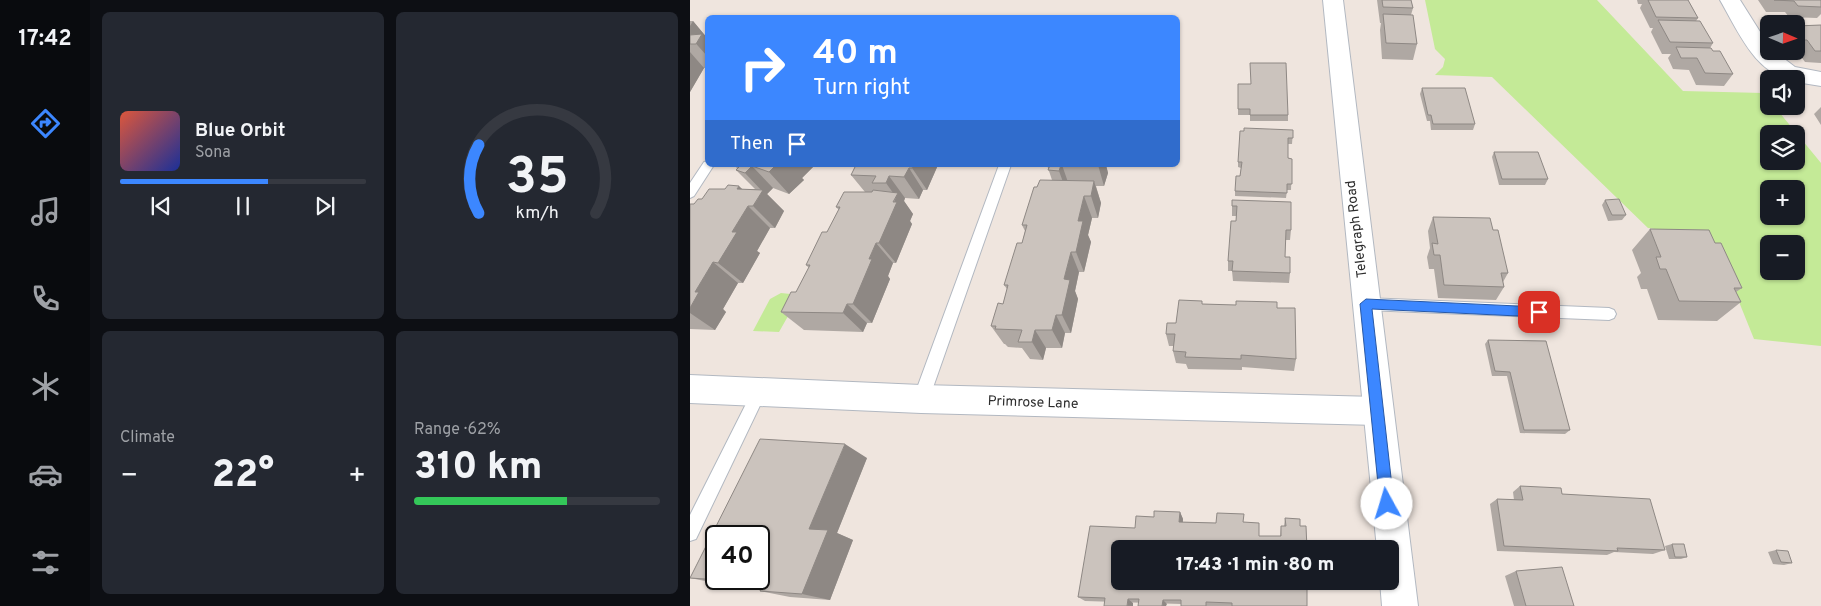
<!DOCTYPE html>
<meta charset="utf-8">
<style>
body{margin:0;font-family:Overpass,sans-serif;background:#242831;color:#f1f3f6;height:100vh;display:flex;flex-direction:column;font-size:19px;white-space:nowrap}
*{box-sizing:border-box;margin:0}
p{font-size:16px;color:#9ea1a6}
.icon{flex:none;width:28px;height:28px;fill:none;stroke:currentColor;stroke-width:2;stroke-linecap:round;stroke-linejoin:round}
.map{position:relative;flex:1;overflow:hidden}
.drawer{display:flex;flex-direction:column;gap:12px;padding:12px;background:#0d0f14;width:600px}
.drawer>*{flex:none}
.guide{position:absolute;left:15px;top:15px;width:475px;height:152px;border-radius:8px;box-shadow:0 1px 4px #0004;background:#3c87ff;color:#fff;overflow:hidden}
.needle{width:32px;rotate:92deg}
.tools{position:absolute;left:1070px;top:15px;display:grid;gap:10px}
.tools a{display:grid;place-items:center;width:45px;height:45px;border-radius:8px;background:#171b24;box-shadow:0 1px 4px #0004;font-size:25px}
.speed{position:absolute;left:15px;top:525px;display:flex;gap:10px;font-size:25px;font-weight:700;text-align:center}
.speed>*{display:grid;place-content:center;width:65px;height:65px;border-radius:50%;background:#171b24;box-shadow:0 1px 4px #0004;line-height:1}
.speed .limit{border:2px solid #111;border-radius:8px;background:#fff;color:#111}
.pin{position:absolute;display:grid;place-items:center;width:42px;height:42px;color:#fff;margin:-21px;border-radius:10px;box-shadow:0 2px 8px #0006}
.me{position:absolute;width:55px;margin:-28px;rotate:354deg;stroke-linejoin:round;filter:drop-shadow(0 0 4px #0008)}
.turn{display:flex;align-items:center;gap:18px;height:105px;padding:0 25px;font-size:22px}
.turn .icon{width:65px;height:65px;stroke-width:2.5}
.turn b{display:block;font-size:35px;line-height:42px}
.then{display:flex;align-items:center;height:48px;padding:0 25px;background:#0003;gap:10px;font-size:19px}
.big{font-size:38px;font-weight:800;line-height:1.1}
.drawer .tile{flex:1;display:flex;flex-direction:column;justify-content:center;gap:8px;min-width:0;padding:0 18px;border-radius:8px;background:#242831}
.drawer .dial{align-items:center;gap:0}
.dial svg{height:130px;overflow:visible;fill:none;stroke:#363941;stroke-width:7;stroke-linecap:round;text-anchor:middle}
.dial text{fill:#f1f3f6;stroke:none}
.song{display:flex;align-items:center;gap:15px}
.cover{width:60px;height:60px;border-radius:8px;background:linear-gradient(135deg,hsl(10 70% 55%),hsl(230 70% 35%))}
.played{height:5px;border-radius:2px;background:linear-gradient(90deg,#3c87ff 60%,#363941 60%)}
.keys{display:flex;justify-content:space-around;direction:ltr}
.heat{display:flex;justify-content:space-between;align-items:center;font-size:28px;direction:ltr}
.charge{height:8px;border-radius:4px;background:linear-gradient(90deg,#34c759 62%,#363941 0)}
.drawer .tiles{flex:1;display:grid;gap:12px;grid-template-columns:repeat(2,1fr)}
.trip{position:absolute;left:421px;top:540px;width:288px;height:50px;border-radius:8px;background:#171b24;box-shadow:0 1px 4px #0004;font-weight:800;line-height:50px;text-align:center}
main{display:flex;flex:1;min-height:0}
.dock{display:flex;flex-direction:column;width:90px;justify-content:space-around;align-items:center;background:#090b0e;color:#9ea1a6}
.dock .icon{width:35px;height:35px}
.dock .active{color:#3c87ff}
.dock b{font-size:22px;color:#f1f3f6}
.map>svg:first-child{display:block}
.green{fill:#c4ea97;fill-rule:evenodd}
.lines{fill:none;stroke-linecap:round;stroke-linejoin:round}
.lane-casing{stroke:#b2b8c1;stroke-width:2}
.street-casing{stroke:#b2b8c1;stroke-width:2}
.secondary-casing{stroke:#b2b8c1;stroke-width:2}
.lane{fill:#fff;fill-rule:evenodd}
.street{fill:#fff;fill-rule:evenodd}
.secondary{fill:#fff;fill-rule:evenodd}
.wall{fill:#afa8a3}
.shaded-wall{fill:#8e8884}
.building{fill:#cbc3bd;stroke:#8e8884;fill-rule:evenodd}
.route{fill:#3c87ff;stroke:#2758a6}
.labels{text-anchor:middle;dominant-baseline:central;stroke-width:5;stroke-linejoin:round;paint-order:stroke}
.street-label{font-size:14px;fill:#2d2d2d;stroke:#fff}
</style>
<main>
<nav class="dock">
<b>17:42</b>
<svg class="icon active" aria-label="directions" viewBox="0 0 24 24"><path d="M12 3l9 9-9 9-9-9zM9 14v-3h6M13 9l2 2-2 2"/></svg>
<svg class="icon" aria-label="music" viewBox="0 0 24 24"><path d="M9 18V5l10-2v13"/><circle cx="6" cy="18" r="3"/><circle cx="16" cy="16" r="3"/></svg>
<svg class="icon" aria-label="phone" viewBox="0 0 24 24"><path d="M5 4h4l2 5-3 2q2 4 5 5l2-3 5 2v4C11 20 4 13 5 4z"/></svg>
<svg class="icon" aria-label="climate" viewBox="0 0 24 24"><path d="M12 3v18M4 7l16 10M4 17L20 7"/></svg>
<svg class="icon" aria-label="car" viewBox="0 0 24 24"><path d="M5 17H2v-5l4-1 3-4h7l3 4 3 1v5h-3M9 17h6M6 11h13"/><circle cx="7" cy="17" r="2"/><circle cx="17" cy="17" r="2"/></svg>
<svg class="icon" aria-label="filters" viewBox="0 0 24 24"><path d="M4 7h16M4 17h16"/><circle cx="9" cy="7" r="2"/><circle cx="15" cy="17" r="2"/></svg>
</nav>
<section class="drawer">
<div class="tiles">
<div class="tile">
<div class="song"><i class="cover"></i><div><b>Blue Orbit</b><p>Sona</p></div></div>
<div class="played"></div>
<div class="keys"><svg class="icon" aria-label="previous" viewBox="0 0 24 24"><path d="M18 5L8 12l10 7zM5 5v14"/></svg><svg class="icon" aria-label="pause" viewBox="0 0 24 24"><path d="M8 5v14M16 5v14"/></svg><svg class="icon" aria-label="next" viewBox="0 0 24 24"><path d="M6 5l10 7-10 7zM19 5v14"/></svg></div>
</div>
<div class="tile dial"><svg viewBox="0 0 100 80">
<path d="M14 69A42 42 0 1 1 86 69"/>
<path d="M14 69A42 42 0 0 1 14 27" stroke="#3c87ff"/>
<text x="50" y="56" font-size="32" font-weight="700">35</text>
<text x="50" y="72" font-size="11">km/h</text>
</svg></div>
<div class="tile"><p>Climate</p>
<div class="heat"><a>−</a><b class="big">22°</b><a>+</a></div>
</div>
<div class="tile"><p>Range · 62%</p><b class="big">310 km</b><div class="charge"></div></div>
</div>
</section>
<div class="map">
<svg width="1131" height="606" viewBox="0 0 1131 606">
<rect width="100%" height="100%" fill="#efe5de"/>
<path class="green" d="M735 0H907L993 91 1073 93 1079 99V106H1084L1131 163V346L1064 339 1026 245 991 233 958 228 802 77 745 75 753 67 755 59 745 49ZM1079 134H1106V161H1079ZM1079 189H1106V216H1079ZM1079 244H1106V271H1079Z
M91 293 110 295 89 332 63 331 80 299Z"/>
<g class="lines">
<g class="lane-casing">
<path id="lane" d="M18 161V165H24L4 196 0 198V183L14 162Z
M309 165H321L239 399 236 404 231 406 226 404 223 399Z
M676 298 919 308 924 310 926 314 924 318 919 320 676 310 671 308 669 304 671 300Z
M70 384 75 386 77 391 6 539 0 541V515L65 386Z"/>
</g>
<g class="street-casing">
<path id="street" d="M1030 0H1050L1079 46V51H1084L1105 67 1131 72V86L1106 82V79C1067 79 1047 29 1030 0Z
M0 375 231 385 687 397 698 401 702 411 698 421 687 425 231 413 0 403Z"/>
</g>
<g class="secondary-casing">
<path id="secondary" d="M633 0H653L728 606H692L690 581H700V549H687Z"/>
</g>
<use href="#lane" class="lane"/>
<use href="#street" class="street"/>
<use href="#secondary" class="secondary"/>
</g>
<path class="wall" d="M687 0H721L723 8 721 15 727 44 723 60 692 59 690 30 691 23H690Z
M947 0H998L1008 18 1006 21 1023 43 1020 48 1043 74 1034 86 1006 85 999 70 983 69 978 58 981 54H972L961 32 963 28H960L950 8 952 4H948Z
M1068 0H1131V14L1127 18 1099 17 1095 12H1076Z
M0 21H3L18 39V68H14L0 92Z
M1131 25V63L1115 62 1107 51H1102H1106V26Z
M548 84 598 115V121H560V115H548Z
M732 88 785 124 783 130H741L740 121H737L730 94Z
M1131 107V125L1124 114Z
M603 130 602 144H598V158L602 159 601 190H597L596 198 545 196V191L550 176 551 168 548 167V162Z
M804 152 858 179 855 185H809L802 157Z
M44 165H125L112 178 114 180 99 194 83 188 77 194 94 211 85 228H80L67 251 70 253 53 283H48L33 309 36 312 25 330 0 329V204H4L12 199 53 189H65L46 170 47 168Z
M166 165H248L237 190H233L229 199 215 198 214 201 223 214 220 221 222 224 206 263H203L198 276 200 279 182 323H177L173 332 114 330 91 312 106 292 119 268 116 265 137 232 149 210 146 207 175 192 161 175Z
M357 165H416L418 173 414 186H406L411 203 408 218H402L398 235 401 242 394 272H389L385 291 388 299 381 333H375L372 348H356L353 360 340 359 332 348 318 347 315 344H314L301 326 313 304 317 289 314 285 332 243 335 231 332 225 347 187 362 180Z
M542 200 601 230 600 240H595V257L600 273 599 283 543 281 542 271H538V261L546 221V216H542Z
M915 200 936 215 932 220 918 221 912 205Z
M743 217 803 230 818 273 813 282 814 287 806 300 748 298 744 269H739L737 257 740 248 738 231Z
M960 229 1025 243 1052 288 1046 292 1051 302 1027 321 968 320 957 289H951L947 277 951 273 942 250Z
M512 304 587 308 606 359 604 371 552 367V370L498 369 496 364 486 363 483 351 484 346H479L476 334 486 323Z
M798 340 880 430 875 434 830 433 817 376H802L795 344Z
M177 458 147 533 163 540 140 600 100 597 70 591 71 587 35 585 0 578Z
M830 486 872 494 975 550 963 554 924 552 917 555 807 551 800 504 807 499 824 500 823 492Z
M490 512 493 519V522L526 523 554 522 569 536H590L591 526H594L595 518 610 526 617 606H491V604L395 601 388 597 445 528 464 517Z
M982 544 997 557 991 559H979L975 546Z
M1086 550 1102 563 1094 565 1083 564 1078 552Z
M826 571 884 606H824L815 576Z"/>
<path class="shaded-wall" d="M3 21 18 39V57L0 37V26Z
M0 52 14 68 0 92Z
M86 165H125L112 178 114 180 99 194 79 172Z
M224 165H248L237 190 222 168Z
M371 165H372L379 185 377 193 369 171Z
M408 165H416L418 173 414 186Z
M62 166 83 188 77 194 94 211 85 228 63 206 47 189 49 186 66 202 72 191 55 173Z
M219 168 233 190 229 199 214 177Z
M199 176 215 198 214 201 223 214 220 221 222 224 206 263 189 243 206 197 196 183Z
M404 181 411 203 408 218 401 196Z
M394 196 402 218 398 235 401 242 394 272 386 252 388 221Z
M58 206 80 228 67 251 70 253 53 283 28 263 42 232Z
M186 243 203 263 198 276 200 279 182 323 163 304 179 259Z
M381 252 389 272 385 291 388 299 381 333 372 315 374 279Z
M23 262 48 283 33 309 36 312 25 330 0 313V308L5 292Z
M157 304 177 323 173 332 153 313Z
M366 315 375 333 372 348 362 330Z
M345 330 356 348 353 360 342 342Z
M155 444 177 458 147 533 163 540 140 600 112 594 119 529Z
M490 512 493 519 492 529 489 522Z
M438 599 443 603V606H437Z
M473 600 477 604 476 606H472Z"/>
<path class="building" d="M692 0H721L723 8 693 7Z
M958 0H998L1008 18 966 17Z
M1084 0H1131V7L1108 6 1104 1Z
M693 14 723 15 727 44 696 43Z
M968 20 1010 21 1023 43 980 42Z
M1131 25V51H1125L1117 40H1111L1106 32V26Z
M12 34 6 44H0V35Z
M986 47 1021 48 1023 51H1030L1043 74 1015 73 1007 58H991Z
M560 63H596L598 115H560V109H548V84H561Z
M732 88H775L785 124H743L741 115H738Z
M554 128 603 130V138H598V158L602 159V184H597V193L545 191 546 176H550L552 162H548L550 131H554Z
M804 152H848L858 179H812Z
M51 165H86L79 172 62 166 55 173 46 170Z
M166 165H224L222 168H219L214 177 199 176 196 183H182L186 176 161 175Z
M360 165H371L369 171 358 170Z
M350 180 404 181 401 196H394L388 221H393L386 252H381L374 279 380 280 372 315H366L362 330H345L342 342H328L332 330 305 329 306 326H301L308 303 313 304 318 285H314L327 243H332L337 225H332L344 187H347Z
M38 185 49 186 47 189 73 190 63 206H58L42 232H47L28 263 23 262 5 292H9L0 308V204H4L8 199H12L19 189H35Z
M183 190 208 193 203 202H207L189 243H186L179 259H182L163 304H157L153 313 91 312 101 292H106L120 265H116L132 232H137L150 207H146L154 192H182Z
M929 199 936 215H922L915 200Z
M542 200 601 202V230H596L595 257H600V273L542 271 543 261H538L541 221H546L547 206H542Z
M743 217 800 218 803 230H808L818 273H811L814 287 754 285 750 255H744L742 243 748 244Z
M960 229 1019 230 1025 243H1031L1052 288H1044L1051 302 989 301 976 269H970L966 257H971Z
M489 300 512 301V304L546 305V301L587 302V308H605L606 359 551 355V359L495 357 496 352 483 351 485 334H476L477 323H486Z
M798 340 856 341 880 430H834L820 372 805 371Z
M70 439 155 444 119 529 138 530 112 594 70 591 73 583 0 578ZM26 536H69V579H26Z
M830 486 871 488 872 494 960 499 975 550 927 548 928 551 814 546 807 499 833 500Z
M464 511 490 512 489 522 526 523 527 513 554 514 553 522 569 523V536H591V526H596L595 518 610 519V526H616L617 549H430V581H617V606H542V603L516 602V606H491V600H473L472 606H448L449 599H438L437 606H414L415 598 388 597 400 526 445 528 446 516 464 517Z
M982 544H994L997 557H985Z
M1086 550 1098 551 1102 563 1091 562Z
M872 567 884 606H836L826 571Z"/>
<path class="route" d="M676 299 849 307 854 312 849 317 682 309 704 504 702 509 697 511 692 509 690 504 670 304Z"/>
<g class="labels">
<g class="street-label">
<text transform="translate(667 229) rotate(-97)">Telegraph Road</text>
<text transform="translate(343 403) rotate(2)">Primrose Lane</text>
</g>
</g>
</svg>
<div class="tools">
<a><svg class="needle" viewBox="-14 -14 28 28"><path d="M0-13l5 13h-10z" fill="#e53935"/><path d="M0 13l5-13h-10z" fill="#9ea1a6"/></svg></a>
<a><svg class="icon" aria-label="sound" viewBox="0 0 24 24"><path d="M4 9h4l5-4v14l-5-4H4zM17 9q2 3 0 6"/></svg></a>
<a><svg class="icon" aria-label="layers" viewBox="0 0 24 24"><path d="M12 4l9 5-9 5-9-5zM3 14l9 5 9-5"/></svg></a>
<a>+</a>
<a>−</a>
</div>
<div class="speed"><div class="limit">40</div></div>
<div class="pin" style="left:849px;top:312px;background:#d93025"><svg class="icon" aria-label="arrive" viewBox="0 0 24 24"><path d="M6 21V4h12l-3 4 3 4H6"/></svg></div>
<svg class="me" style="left:697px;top:504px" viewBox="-20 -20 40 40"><circle r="19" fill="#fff"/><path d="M0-13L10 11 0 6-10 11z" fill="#3c87ff"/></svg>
<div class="trip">17:43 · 1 min · 80 m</div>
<div class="guide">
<div class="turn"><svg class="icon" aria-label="right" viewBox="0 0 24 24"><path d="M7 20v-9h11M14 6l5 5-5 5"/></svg><div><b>40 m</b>Turn right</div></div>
<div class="then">Then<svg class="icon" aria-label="arrive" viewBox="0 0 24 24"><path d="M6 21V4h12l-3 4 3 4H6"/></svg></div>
</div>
</div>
</main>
